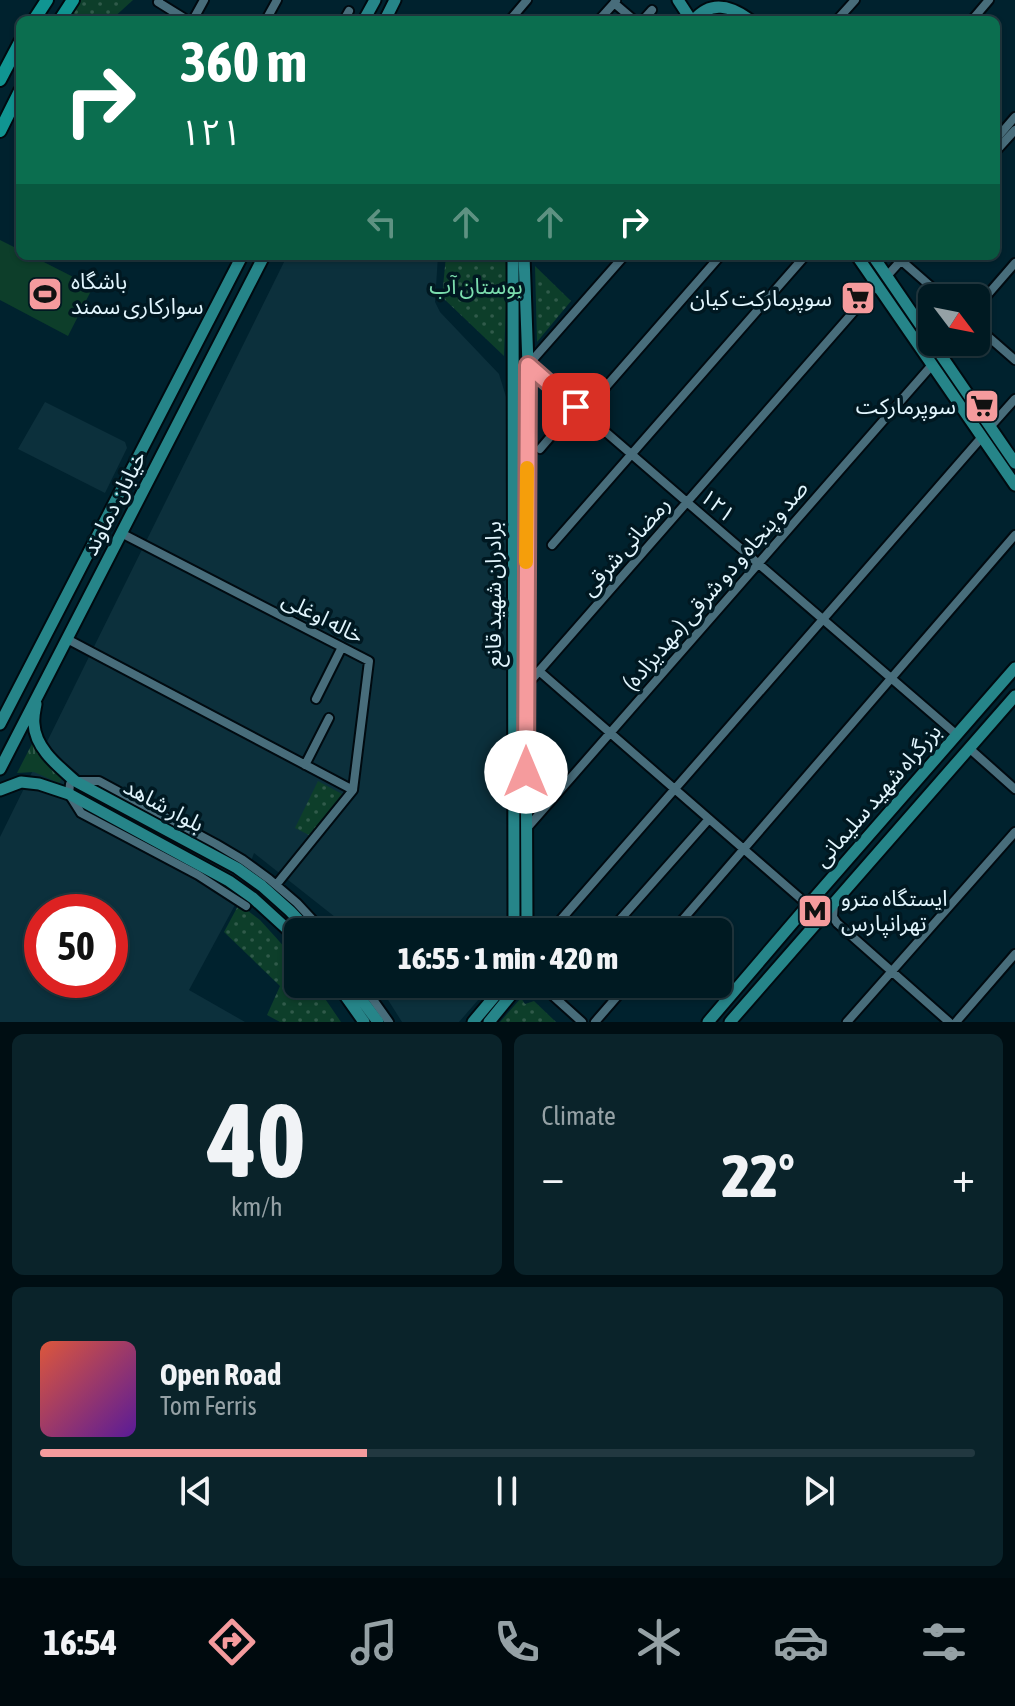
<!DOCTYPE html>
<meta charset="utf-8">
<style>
body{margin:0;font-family:"Asap Condensed","Noto Sans Arabic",sans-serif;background:#0a232a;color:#f1f3f6;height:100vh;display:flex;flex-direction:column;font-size:30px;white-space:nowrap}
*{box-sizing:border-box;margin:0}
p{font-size:26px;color:#95a1a5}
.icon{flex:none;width:44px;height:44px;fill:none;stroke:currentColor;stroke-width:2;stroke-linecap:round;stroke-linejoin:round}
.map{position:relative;height:1022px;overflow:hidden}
.sheet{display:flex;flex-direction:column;gap:12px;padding:12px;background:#000e13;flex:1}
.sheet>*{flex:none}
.guide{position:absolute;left:16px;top:16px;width:984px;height:244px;border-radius:12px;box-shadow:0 2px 6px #0004,0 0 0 2px #223840;background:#0b6e4f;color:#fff;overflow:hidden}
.needle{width:52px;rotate:122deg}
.buttons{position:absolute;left:918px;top:284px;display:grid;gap:16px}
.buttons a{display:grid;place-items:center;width:72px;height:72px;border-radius:12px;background:#001a22;box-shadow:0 2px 6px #0004,0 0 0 2px #223840;font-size:40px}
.speed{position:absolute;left:24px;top:894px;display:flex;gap:16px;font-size:40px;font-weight:700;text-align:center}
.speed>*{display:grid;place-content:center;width:104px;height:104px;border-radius:50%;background:#001a22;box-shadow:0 2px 6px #0004,0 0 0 2px #223840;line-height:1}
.speed .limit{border:12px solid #d22;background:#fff;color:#111}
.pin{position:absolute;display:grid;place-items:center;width:68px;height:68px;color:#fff;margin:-34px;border-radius:16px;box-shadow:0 4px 12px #0006}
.me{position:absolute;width:88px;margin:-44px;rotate:0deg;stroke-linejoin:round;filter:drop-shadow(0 0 6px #0008)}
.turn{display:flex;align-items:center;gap:28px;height:168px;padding:0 32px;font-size:36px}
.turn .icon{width:104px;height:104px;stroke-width:2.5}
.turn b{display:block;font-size:56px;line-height:68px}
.lanes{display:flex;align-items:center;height:76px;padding:0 32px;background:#0003;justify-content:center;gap:40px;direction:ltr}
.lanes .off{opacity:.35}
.big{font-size:60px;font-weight:800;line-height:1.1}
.sheet .tile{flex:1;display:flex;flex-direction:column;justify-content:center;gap:12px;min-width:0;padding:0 28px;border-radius:12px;background:#0a232a}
.sheet .dial{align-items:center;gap:0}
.dial b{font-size:104px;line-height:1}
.song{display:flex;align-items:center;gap:24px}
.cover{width:96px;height:96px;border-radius:12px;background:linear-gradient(135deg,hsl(10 70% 55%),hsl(270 70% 35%))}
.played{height:8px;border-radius:4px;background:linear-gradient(90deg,#f59b9d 35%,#223840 35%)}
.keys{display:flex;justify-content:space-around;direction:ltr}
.heat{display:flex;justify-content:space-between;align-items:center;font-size:44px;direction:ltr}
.sheet .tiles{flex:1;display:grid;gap:12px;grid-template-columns:1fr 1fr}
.tile:last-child{grid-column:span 2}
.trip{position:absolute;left:284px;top:918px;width:448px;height:80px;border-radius:12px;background:#001a22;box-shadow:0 2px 6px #0004,0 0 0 2px #223840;font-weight:800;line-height:80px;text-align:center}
.tabs{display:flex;height:128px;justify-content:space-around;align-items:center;background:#000a0e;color:#95a1a5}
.tabs .icon{width:56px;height:56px}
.tabs .on{color:#f59b9d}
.tabs b{font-size:36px;color:#f1f3f6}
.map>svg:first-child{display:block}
.built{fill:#0c303c;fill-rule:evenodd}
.grass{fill:url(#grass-tufts)}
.park{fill:url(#park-dots)}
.garden{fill:#0d3e2a}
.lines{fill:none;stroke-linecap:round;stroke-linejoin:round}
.minor-casing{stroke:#000a10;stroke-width:12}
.major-casing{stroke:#000a10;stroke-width:15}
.highway-casing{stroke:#000a10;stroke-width:16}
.minor{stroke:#486d7b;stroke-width:8}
.major{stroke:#268589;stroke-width:11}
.highway{stroke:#109592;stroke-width:12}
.route-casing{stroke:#9f6566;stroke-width:20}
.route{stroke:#f59b9d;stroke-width:14}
.slow{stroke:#f59e0b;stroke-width:14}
.labels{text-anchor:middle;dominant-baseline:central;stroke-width:7;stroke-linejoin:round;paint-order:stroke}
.poi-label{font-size:22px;fill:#e1f5fd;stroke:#001821;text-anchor:start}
.park-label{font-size:22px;fill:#7bddae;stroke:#001821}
.street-label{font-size:22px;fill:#e1f5fd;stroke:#001821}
</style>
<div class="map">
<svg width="1015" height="1022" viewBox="0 0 1015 1022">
<defs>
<pattern id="grass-tufts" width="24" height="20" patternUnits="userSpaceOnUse" patternTransform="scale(2)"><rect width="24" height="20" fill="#0d3e2a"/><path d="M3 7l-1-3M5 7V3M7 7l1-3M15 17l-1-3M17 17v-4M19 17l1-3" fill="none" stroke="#305a4a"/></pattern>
<pattern id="park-dots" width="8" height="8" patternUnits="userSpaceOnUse" patternTransform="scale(2)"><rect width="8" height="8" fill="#0d3e2a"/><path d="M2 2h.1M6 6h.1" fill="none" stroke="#305a4a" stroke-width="1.8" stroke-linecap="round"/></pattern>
</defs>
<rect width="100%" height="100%" fill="#00222e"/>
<path class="built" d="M287 256H438L435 302 440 312 499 374 507 400V932H345L335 917 254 853 236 903 189 990 245 1022H0V837ZM42 912H110V980H42Z
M45 402 125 442 127 448 105 493 18 449Z
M378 984H492L459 1022H402Z"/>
<path class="grass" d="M34 740 64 775 59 783 34 772 17 773Z"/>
<path class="park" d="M80 0H133L111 20H68Z
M446 256H508L504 356 442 297Z
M535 266 571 301 537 342Z
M318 781 342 794 311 836 295 828Z
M239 904 260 920 298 962V984H315L341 1022H280L267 1015 280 986 224 932Z
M521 998 525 1004 534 1001 556 1022H500Z"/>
<path class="garden" d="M0 240 20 250V256H32L93 287 68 336 0 300Z"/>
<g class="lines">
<g class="minor-casing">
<path id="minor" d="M159 0 158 2 187 20
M614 3 634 20
M193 20 204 0
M266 20 277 0
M344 20 349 11
M510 20 527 0
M599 20 616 1
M643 20 652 10
M837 20 855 0
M972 20 989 0
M996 139 1015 117
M996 151 1015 130
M896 256 944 298
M887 276 905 256
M976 308 1015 263
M976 326 1015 360
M528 365 957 735
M528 365 624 256
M583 413 720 256
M990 427 1015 399
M540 449 576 407
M121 533 369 661 353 790 276 885
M552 545 805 256
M67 639 353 790
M539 671 808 905
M526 686 877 285
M316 699 342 647
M970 749 1015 789
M305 765 329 718
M527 828 932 365
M834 904 833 917 837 923 949 1022
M246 906 198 875 81 813 69 794 70 784 75 781H99L216 844 243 860 269 879 297 903 324 932
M550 932 982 437
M609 932 709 819
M672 932 1015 535
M362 984 389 1022
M531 984 552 995 582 1022
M552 995 562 984
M595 1022 628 984
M847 1022 1015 832
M956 1022 1015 954"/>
</g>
<g class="major-casing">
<path id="major" d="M678 0 691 20
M364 20 375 0
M385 20 395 0
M694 20C711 0 731 6 750 20
M513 256 514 932
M524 256 528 365 526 686 527 932
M857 256 1015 485
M873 256 932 342
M932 342 1015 463
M36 704C35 710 33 717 34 724 35 748 58 766 75 781L237 868 262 886 290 911 310 932
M0 724 242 256
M0 769 264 256
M0 790 21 782 39 784 69 794 229 881 253 898 298 939
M337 984 364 1022
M350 984 378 1022
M473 1022 505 984
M489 1022 520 984
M708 1022 808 905 1015 668
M730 1022 1015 696"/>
</g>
<g class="highway-casing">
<path id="highway" d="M34 20 47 0
M60 20 73 0
M0 80 20 42
M0 131 20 91"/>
</g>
<use href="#minor" class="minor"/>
<use href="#major" class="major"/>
<use href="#highway" class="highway"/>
</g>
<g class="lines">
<g class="route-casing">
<path id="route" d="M526 772 528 365 576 407"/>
</g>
<use href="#route" class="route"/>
<path class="slow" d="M526 562 527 468"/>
</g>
<defs>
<g id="stadium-square" transform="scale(1.8)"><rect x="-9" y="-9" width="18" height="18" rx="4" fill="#f59b9d" stroke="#001821"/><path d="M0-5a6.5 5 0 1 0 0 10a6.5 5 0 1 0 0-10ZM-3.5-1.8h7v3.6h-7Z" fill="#111"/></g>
<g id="supermarket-square" transform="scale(1.8)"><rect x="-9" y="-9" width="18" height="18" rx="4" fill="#f59b9d" stroke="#001821"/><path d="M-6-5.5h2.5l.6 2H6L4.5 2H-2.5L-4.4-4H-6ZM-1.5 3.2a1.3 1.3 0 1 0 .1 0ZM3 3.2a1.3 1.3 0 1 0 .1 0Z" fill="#111"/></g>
<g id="metro-square" transform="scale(1.8)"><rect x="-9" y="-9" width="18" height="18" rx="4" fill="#f59b9d" stroke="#001821"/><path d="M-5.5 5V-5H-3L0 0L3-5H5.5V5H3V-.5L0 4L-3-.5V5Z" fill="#111"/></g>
</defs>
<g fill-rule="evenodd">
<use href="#stadium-square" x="45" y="294"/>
<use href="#supermarket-square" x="858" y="298"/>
<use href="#supermarket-square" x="982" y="406"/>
<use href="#metro-square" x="815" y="911"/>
</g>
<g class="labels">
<g class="poi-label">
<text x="71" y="281">باشگاه<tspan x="71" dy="25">سوارکاری سمند</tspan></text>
<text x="832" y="298" text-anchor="end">سوپرمارکت کیان</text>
<text x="956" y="406" text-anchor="end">سوپرمارکت</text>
<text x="841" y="898">ایستگاه مترو<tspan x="841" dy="25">تهرانپارس</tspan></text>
</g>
<g class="park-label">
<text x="476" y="286">بوستان آب</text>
</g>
<g class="street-label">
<text transform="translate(114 503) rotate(-63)">خیابان دماوند</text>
<text transform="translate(718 505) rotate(41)">۱۲۱</text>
<text transform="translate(625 546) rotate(-49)">رمضانی شرقی</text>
<text transform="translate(715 585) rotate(-49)">صد و پنجاه و دو شرقی (مهدیزاده)</text>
<text transform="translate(493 594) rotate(-90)">برادران شهید قانع</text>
<text transform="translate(323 617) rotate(27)">خاله اوغلی</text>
<text transform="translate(877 795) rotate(-49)">بزرگراه شهید سلیمانی</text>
<text transform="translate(164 805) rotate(28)">بلوار شاهد</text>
</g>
</g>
</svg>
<div class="buttons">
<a><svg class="needle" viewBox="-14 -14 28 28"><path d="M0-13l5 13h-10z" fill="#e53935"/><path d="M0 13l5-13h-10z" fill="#95a1a5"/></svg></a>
</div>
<div class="speed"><div class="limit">50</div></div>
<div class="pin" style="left:576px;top:407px;background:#d93025"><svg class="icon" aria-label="arrive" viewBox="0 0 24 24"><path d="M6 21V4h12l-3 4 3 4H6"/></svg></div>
<svg class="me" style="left:526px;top:772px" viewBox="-20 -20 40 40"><circle r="19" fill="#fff"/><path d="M0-13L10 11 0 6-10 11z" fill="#f59b9d"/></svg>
<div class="trip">16:55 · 1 min · 420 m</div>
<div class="guide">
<div class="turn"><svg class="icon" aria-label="right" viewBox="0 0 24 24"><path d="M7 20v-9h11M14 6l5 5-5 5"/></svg><div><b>360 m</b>۱۲۱</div></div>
<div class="lanes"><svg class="icon off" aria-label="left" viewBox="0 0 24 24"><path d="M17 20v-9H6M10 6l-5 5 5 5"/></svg><svg class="icon off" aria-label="ahead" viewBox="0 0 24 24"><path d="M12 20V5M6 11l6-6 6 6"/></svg><svg class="icon off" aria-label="ahead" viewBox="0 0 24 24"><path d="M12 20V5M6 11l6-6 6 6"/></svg><svg class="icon" aria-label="right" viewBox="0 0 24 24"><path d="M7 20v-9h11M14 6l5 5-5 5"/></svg></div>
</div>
</div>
<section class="sheet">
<div class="tiles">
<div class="tile dial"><b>40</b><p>km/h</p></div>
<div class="tile"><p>Climate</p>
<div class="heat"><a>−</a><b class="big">22°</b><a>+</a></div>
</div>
<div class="tile">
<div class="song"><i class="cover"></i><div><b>Open Road</b><p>Tom Ferris</p></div></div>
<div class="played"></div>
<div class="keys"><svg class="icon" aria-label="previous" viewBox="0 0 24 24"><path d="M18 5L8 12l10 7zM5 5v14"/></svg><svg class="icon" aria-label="pause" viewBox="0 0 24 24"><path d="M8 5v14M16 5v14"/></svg><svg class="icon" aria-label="next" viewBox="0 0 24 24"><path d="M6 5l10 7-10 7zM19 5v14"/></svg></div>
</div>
</div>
</section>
<nav class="tabs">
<b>16:54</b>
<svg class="icon on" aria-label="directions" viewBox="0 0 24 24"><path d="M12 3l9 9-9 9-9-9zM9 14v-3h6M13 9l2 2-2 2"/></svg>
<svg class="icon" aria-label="music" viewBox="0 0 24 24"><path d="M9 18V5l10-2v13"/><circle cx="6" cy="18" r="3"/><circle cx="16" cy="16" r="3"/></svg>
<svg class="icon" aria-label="phone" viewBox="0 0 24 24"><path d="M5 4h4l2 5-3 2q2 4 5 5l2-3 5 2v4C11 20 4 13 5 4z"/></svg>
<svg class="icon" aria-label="climate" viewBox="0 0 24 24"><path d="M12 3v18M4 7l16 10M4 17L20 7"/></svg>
<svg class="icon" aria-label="car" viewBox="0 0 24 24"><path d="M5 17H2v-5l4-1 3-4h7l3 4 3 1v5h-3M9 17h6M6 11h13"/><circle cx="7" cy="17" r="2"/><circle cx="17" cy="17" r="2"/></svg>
<svg class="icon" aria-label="filters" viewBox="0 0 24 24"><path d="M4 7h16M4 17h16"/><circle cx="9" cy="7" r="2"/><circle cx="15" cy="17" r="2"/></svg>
</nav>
